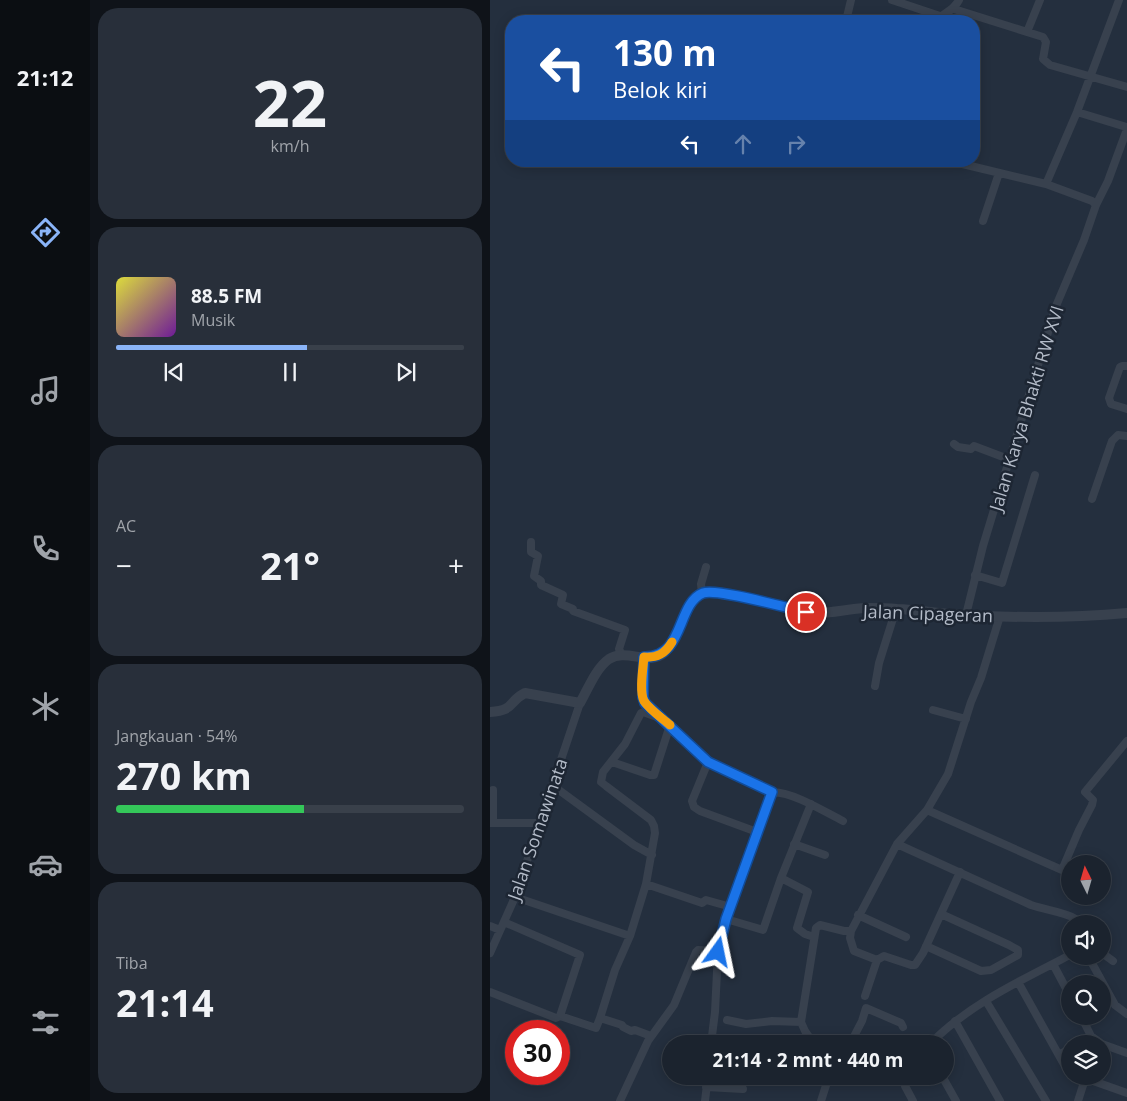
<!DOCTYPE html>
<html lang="id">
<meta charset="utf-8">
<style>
body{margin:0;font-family:"Open Sans",sans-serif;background:#282f3a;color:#f1f3f6;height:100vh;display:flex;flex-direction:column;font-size:19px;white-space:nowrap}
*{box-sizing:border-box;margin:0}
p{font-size:16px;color:#a0a4aa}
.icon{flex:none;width:28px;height:28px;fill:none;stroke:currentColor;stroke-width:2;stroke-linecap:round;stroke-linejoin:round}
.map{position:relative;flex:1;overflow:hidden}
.side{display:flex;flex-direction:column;gap:8px;padding:8px;background:#0f1319;width:400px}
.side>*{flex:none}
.hud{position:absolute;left:15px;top:15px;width:475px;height:152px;border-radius:20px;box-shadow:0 2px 12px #0003,0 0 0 1px #39404a;background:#1a4fa0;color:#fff;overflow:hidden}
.needle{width:32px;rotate:355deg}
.controls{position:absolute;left:571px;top:855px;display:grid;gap:10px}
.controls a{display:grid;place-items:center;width:50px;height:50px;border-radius:50%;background:#1b232e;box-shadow:0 2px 12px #0003,0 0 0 1px #39404a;font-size:25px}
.speed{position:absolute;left:15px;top:1020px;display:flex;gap:10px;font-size:25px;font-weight:700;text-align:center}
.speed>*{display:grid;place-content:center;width:65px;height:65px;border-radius:50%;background:#1b232e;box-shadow:0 2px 12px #0003,0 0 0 1px #39404a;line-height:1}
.speed .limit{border:8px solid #d22;background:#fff;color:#111}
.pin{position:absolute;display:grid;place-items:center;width:42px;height:42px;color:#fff;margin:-21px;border:2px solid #fff;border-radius:50%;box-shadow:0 1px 5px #0007}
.me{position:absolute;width:55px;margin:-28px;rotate:12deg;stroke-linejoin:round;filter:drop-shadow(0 0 4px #0008)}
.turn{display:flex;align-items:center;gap:18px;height:105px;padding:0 25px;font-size:22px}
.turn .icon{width:65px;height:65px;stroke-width:2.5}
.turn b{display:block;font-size:35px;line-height:42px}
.lanes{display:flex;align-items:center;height:48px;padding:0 25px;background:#0003;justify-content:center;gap:25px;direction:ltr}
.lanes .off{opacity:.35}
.big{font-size:38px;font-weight:700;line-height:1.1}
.side .card{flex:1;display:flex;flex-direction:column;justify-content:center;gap:8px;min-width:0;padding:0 18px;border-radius:20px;background:#282f3a}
.side .dial{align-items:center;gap:0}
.dial b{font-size:65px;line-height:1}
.song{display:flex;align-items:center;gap:15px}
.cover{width:60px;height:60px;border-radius:8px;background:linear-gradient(135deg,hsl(60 70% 55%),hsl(280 70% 35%))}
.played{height:5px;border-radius:2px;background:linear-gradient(90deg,#8ab4f8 55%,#39404a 55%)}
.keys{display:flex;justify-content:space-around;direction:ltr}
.heat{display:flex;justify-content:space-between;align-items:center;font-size:28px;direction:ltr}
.charge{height:8px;border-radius:4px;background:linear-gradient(90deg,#34c759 54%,#39404a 0)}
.trip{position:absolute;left:172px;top:1035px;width:292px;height:50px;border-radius:25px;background:#1b232e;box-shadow:0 2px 12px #0003,0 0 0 1px #39404a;font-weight:700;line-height:50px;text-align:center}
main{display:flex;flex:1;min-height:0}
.menu{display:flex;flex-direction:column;width:90px;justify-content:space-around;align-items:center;background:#0b0e12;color:#a0a4aa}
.menu .icon{width:35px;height:35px}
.menu .active{color:#8ab4f8}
.menu b{font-size:22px;color:#f1f3f6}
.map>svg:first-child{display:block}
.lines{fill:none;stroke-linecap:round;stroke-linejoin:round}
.minor{stroke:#38414e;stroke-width:8}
.tertiary{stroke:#38414e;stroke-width:10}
.route-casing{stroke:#114b97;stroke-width:12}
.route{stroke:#1a73e8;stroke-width:9}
.slow{stroke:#f59e0b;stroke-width:9}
.labels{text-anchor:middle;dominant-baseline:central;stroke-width:5;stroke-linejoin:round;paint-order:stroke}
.street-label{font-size:18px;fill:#b4bcc9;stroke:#1d2633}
</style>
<main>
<nav class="menu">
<b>21:12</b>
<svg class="icon active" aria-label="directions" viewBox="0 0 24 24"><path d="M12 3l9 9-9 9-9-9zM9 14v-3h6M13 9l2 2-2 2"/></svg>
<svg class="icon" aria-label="music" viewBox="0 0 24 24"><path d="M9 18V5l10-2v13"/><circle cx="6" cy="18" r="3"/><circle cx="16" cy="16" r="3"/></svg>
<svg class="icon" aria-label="phone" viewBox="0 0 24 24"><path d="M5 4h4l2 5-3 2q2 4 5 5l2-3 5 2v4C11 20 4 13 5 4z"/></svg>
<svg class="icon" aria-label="climate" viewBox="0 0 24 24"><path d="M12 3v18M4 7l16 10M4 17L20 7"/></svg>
<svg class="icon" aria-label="car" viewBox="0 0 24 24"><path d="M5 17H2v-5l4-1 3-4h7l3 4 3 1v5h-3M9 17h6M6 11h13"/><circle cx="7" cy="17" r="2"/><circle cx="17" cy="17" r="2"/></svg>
<svg class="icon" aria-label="filters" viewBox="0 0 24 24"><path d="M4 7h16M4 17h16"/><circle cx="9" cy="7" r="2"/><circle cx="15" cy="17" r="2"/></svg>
</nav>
<section class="side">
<div class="card dial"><b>22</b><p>km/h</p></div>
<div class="card">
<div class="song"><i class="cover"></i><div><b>88.5 FM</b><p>Musik</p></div></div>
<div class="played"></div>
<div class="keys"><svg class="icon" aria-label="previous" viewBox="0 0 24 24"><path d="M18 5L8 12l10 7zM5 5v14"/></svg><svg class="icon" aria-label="pause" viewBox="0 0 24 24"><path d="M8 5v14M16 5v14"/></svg><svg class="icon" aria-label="next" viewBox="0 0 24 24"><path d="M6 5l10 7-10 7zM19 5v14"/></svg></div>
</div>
<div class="card"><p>AC</p>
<div class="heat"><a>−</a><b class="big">21°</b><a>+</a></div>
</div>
<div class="card"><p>Jangkauan · 54%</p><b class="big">270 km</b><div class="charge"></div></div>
<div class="card"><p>Tiba</p><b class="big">21:14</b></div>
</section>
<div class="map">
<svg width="637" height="1101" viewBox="0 0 637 1101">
<rect width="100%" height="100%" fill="#242f3e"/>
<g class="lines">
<path class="minor" d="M402 0 450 16
M464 9 553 37 556 42 553 59 560 65 637 87
M356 21 361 0
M446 21C455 11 462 13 469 0
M537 32 550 0
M587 112 636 127
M460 161 556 184 602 201 606 205
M556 184 587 112 629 0
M493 221 509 173
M637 366H632L630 367 619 398 621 404 637 409
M464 444 468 447 481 449 484 446 521 460
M602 499 622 441 628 435 637 436
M41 542V552L48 556 44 576 51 581V585L73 595 71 604 83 609V611L135 630 129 649 132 655
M485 575 512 583 545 475
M212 594 211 584 216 567
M476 615 493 546 566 306 594 240 606 205 618 181 636 132
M154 657 153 697 155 703 218 762 283 792C305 793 333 811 353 821
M385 686 389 663 406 609
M443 710 476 719
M122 762 160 775H164L180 725
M218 762 202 801 204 807 210 811 267 832
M62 785 144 845 162 855
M437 810 572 870 589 830 602 805 603 800 595 792 637 741
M0 823H50
M3 823V790
M304 844 335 855
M407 844 541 905C555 910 575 912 586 919
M291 878 318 892 307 928 315 934 324 937
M156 884 212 903 216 900 241 907
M25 897 140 936
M368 915 416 937
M236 919 273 930 291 878 321 804
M0 926 10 930
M436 946 491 971 501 970 528 955V950L519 945 451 914
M0 953 25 897 90 703
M612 953 623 961
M598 956 625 1005 637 1014
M387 960 364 951 360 938 361 931 407 844 437 810 458 774 481 702 491 678 510 616
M563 964 580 996
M528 982 576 1068 580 1071
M0 992 66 1018 70 1016 90 955 14 922
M375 996 387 960 394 956 421 965H425L433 953 470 872
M496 1001 556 1101
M70 1016 106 1028 110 1018 132 1025 133 1027 141 1031 145 1030 161 1036
M591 1016 601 1036 612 1044
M110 1018 125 970 140 936 156 884 165 833 164 826 161 820 116 786 111 782 113 772 135 744 151 713 153 712 175 720
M237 1020 256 1024 282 1021 311 1022
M465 1021 510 1101
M221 1044 225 1012 228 951 230 936 283 792
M324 1044 315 1031 311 1022 326 928 330 925 354 931H361
M360 1044 372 1021 376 1008 411 1023 413 1027
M440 1044C479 1004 532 980 580 955
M588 1044 601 1036
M612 1044 637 1053
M569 1055 580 1048
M414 1076 415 1086 423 1101
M452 1076 466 1101
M589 1076 637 1093
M216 1087 253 1089
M130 1101 158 1041 184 1005 206 952 208 950 228 951
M215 1101 218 1076
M331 1101 339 1076
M588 1101 596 1076"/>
<path class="tertiary" d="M0 712C26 710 17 702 35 693L90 703C98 689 106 668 119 659 136 648 159 666 174 653 190 640 194 597 216 592 224 591 232 594 239 595 254 597 269 601 283 604 295 607 308 612 320 613 341 614 356 609 376 608 386 608 397 608 407 609 429 610 452 614 475 615 529 618 583 618 637 613"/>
</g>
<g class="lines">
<g class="route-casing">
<path id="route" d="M228 952 236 919 282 792 218 762 155 703 153 697 154 657C195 658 186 604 213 593 227 588 297 608 316 612"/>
</g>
<use href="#route" class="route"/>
<path class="slow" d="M180 725C172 718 160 710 154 701 149 692 153 668 154 657 167 658 175 654 182 642"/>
</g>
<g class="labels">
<g class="street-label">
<text transform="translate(536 408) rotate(-73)">Jalan Karya Bhakti RW XVI</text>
<text transform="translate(438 613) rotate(2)">Jalan Cipageran</text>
<text transform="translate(47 829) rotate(-71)">Jalan Somawinata</text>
</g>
</g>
</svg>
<div class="controls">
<a><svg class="needle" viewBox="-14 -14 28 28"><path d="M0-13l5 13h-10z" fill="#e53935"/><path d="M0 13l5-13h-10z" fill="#a0a4aa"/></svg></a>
<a><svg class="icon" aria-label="sound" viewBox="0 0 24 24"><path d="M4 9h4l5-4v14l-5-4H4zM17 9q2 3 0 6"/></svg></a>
<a><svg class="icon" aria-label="search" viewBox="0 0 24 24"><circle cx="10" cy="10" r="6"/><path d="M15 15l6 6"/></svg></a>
<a><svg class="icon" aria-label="layers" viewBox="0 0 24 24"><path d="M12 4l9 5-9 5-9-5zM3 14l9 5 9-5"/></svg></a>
</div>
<div class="speed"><div class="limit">30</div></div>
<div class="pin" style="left:316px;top:612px;background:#d93025"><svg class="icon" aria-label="arrive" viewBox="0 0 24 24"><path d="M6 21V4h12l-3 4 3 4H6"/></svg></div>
<svg class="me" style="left:228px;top:952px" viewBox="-20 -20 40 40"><path d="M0-17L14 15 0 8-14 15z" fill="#1a73e8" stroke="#fff" stroke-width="4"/></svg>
<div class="trip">21:14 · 2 mnt · 440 m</div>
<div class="hud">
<div class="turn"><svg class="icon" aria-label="left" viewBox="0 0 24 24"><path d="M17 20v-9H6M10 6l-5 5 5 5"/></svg><div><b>130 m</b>Belok kiri</div></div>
<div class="lanes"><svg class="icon" aria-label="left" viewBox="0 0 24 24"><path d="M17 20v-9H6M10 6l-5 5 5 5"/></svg><svg class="icon off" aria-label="ahead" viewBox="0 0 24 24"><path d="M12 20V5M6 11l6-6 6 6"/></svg><svg class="icon off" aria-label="right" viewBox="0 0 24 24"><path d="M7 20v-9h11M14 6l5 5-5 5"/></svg></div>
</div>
</div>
</main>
